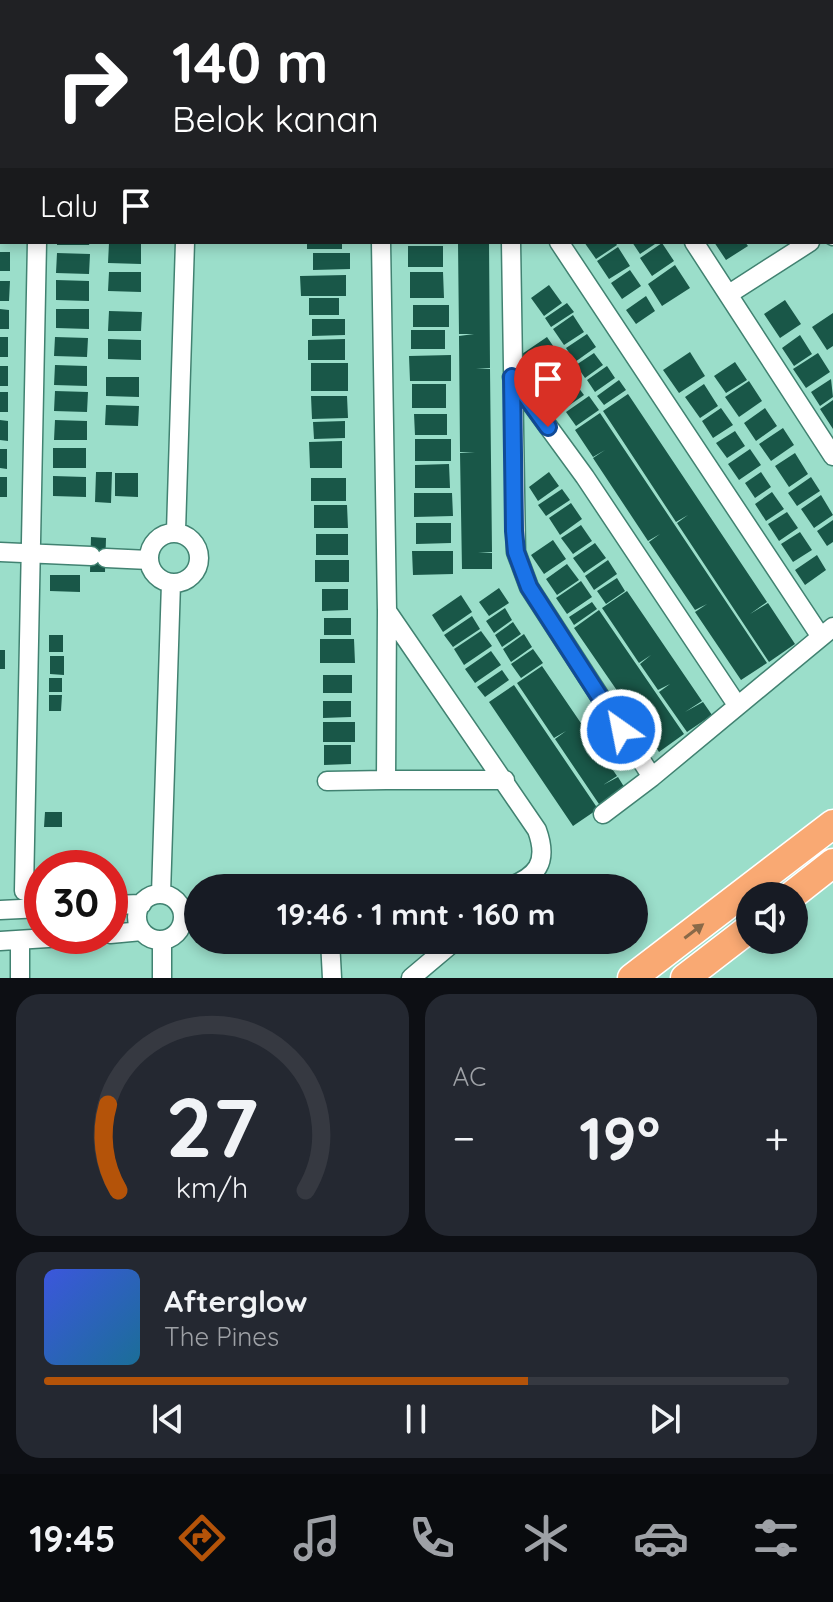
<!DOCTYPE html>
<html lang="id">
<meta charset="utf-8">
<style>
body{margin:0;font-family:Quicksand,sans-serif;background:#242831;color:#f1f3f6;height:100vh;display:flex;flex-direction:column;font-size:30px;white-space:nowrap}
*{box-sizing:border-box;margin:0}
p{font-size:26px;color:#9ea1a6}
.icon{flex:none;width:44px;height:44px;fill:none;stroke:currentColor;stroke-width:2;stroke-linecap:round;stroke-linejoin:round}
.map{position:relative;height:978px;overflow:hidden}
.sheet{display:flex;flex-direction:column;gap:16px;padding:16px;background:#0d0f14;flex:1}
.sheet>*{flex:none}
.banner{position:absolute;left:0px;top:0px;width:834px;height:244px;box-shadow:0 4px 12px #0003;background:#202124;color:#fff;overflow:hidden}
.fabs{position:absolute;left:736px;top:882px;display:grid;gap:16px}
.fabs a{display:grid;place-items:center;width:72px;height:72px;border-radius:50%;background:#171b24;box-shadow:0 4px 12px #0003;font-size:40px}
.speed{position:absolute;left:24px;top:850px;display:flex;gap:16px;font-size:40px;font-weight:700;text-align:center}
.speed>*{display:grid;place-content:center;width:104px;height:104px;border-radius:50%;background:#171b24;box-shadow:0 4px 12px #0003;line-height:1}
.speed .limit{border:12px solid #d22;background:#fff;color:#111}
.pin{position:absolute;display:grid;place-items:center;width:68px;height:68px;color:#fff;margin:-82px -34px;border-radius:50% 50% 50% 0;rotate:-45deg;box-shadow:0 0 8px #0007}
.pin .icon{rotate:45deg}
.me{position:absolute;width:88px;margin:-44px;rotate:327deg;stroke-linejoin:round;filter:drop-shadow(0 0 6px #0008)}
.turn{display:flex;align-items:center;gap:28px;height:168px;padding:0 40px;font-size:36px}
.turn .icon{width:104px;height:104px;stroke-width:2.5}
.turn b{display:block;font-size:56px;line-height:68px}
.then{display:flex;align-items:center;height:76px;padding:0 40px;background:#0003;gap:16px;font-size:30px}
.big{font-size:60px;font-weight:800;line-height:1.1}
.sheet .tile{flex:1;display:flex;flex-direction:column;justify-content:center;gap:12px;min-width:0;padding:0 28px;border-radius:24px;background:#242831}
.sheet .dial{align-items:center;gap:0}
.dial svg{height:208px;overflow:visible;fill:none;stroke:#363941;stroke-width:7;stroke-linecap:round;text-anchor:middle}
.dial text{fill:#f1f3f6;stroke:none}
.song{display:flex;align-items:center;gap:24px}
.cover{width:96px;height:96px;border-radius:12px;background:linear-gradient(135deg,hsl(230 70% 55%),hsl(200 70% 35%))}
.played{height:8px;border-radius:4px;background:linear-gradient(90deg,#b45309 65%,#363941 65%)}
.keys{display:flex;justify-content:space-around;direction:ltr}
.heat{display:flex;justify-content:space-between;align-items:center;font-size:44px;direction:ltr}
.sheet .tiles{flex:1;display:grid;gap:16px;grid-template-columns:1fr 1fr}
.tile:last-child{grid-column:span 2}
.trip{position:absolute;left:184px;top:874px;width:464px;height:80px;border-radius:40px;background:#171b24;box-shadow:0 4px 12px #0003;font-weight:800;line-height:80px;text-align:center}
.dock{display:flex;height:128px;justify-content:space-around;align-items:center;background:#090b0e;color:#9ea1a6}
.dock .icon{width:56px;height:56px}
.dock .active{color:#b45309}
.dock b{font-size:36px;color:#f1f3f6}
.map>svg:first-child{display:block}
.building{fill:#195748}
.lines{fill:none;stroke-linecap:round;stroke-linejoin:round}
.minor-casing{stroke:#418271;stroke-width:21}
.highway-casing{stroke:#fff;stroke-width:31}
.minor{stroke:#fff;stroke-width:18}
.highway{stroke:#f9a973;stroke-width:28}
.oneway{fill:#896948}
.route-casing{stroke:#114b97;stroke-width:20}
.route{stroke:#1a73e8;stroke-width:14}
</style>
<div class="map">
<svg width="833" height="978" viewBox="0 0 833 978">
<rect width="100%" height="100%" fill="#9bdeca"/>
<path class="building" d="M57 242H90L89 245H57Z
M307 242H342V249H307Z
M458 242H489L490 368 476 369H490L492 552 478 553H492V569H462L460 453 475 452H460L459 336 474 334H459Z
M584 242H615L617 245 596 259Z
M632 242H658L640 254Z
M714 242H745L748 246 726 260Z
M109 243 141 244V264L108 263Z
M662 243 674 261 652 276 640 258Z
M408 246H443V267H408Z
M618 247 630 266 609 279 597 261Z
M0 252H10V271H0Z
M57 253 90 254 89 274 56 273Z
M313 253H350V269L313 270Z
M675 265 690 288 662 306 648 284Z
M630 270 641 286 622 299 611 283Z
M109 272H141V292L108 291Z
M410 272H443L444 298H410Z
M346 275V296H301L300 276Z
M56 280 89 281V301L56 300Z
M0 281H10L9 301H0Z
M549 285 562 303 544 316 531 298Z
M646 296 655 311 636 324 626 310Z
M309 298H339V315H309Z
M785 300 801 324 780 338 764 314Z
M567 303 574 312 551 327 545 318Z
M413 305H449V327H413Z
M0 309 9 310V329H0Z
M56 309H89V329L56 328Z
M109 311 142 312 141 331H108Z
M833 313V346L827 350 812 327Z
M573 315 584 332 564 345 553 329Z
M312 319H345V335L312 336Z
M411 330H445V349H411Z
M587 334 596 347 575 362 566 348Z
M800 335 812 354 794 366 782 348Z
M0 337H8V357H0Z
M55 337 88 338 87 357 54 356Z
M547 337 560 356 532 376 519 356Z
M108 339 141 340V360L108 359Z
M345 339V360H308V340Z
M690 352 705 376 679 393 663 370Z
M594 353 603 365 585 378 576 365Z
M818 353 830 372 806 388 793 369Z
M451 355V381H410L409 356Z
M735 362 747 380 726 393 714 376Z
M311 363H348V391H311Z
M55 365 87 366V386L54 385Z
M559 365 568 377 552 389 543 376Z
M0 366H8V386H0Z
M607 366 615 378 595 392 587 380Z
M106 377H139V397L106 396Z
M572 379 584 395 564 409 552 392Z
M831 379 833 397 820 406 811 392Z
M619 380 626 390 604 405 597 396Z
M749 381 762 401 739 417 725 397Z
M412 384H446V408H412Z
M704 384 718 406 700 418 685 397Z
M55 391 88 392 87 412 54 411Z
M0 392H8V412H0Z
M628 394 767 602 750 614 768 603 795 644 769 662 677 523 688 515 676 522 603 411Z
M311 396H347L348 418 312 419Z
M589 396 599 410 576 426 566 412Z
M833 400V429L820 409Z
M106 405 139 406 138 426 105 425Z
M721 408 733 425 713 438 702 421Z
M765 408 777 426 756 441 744 423Z
M600 413 767 663 741 680 695 612 707 604 695 610 649 542 660 534 648 541 593 458 605 450 593 457 575 430Z
M414 414H447V435H415Z
M0 420 8 421V441L0 440Z
M55 420 87 421V440H54Z
M345 421V438L314 439 313 422Z
M783 428 794 445 771 461 759 444Z
M735 431 745 446 727 458 716 443Z
M415 439H451V461H415Z
M342 441V468H310L309 442Z
M53 448H86V468H53Z
M0 449H7V469L0 468Z
M750 449 761 465 739 480 728 464Z
M795 453 808 474 789 487 775 466Z
M449 464 450 488H415V465Z
M96 472H112L111 503 95 502Z
M549 472 559 486 538 501 529 487Z
M761 472 771 487 755 498 745 483Z
M115 473H138V497L115 496Z
M53 476 86 477V497L53 496Z
M0 477H7V497H0Z
M811 477 820 491 797 506 788 493Z
M311 478H346V501H311Z
M562 489 570 500 546 516 538 505Z
M772 492 784 509 766 521 755 504Z
M414 493H452L453 516 414 517Z
M821 495 833 515 814 528 801 509Z
M571 503 582 519 560 535 549 518Z
M314 505H347L348 528H314Z
M787 512 798 528 779 541 768 524Z
M833 520V542L827 546 817 531Z
M416 523H451V543L416 544Z
M581 525 592 541 573 554 561 538Z
M800 532 812 550 793 562 781 544Z
M316 534H348V555H316Z
M91 537 106 538 105 572H90Z
M553 540 566 559 544 574 531 555Z
M595 543 606 558 584 573 573 558Z
M412 551H453V574L413 575Z
M817 555 826 570 805 585 795 570Z
M315 560H349V582H315Z
M608 560 617 574 594 590 585 576Z
M567 564 579 580 557 595 546 579Z
M50 575H80V592L50 591Z
M617 578 625 591 606 604 597 591Z
M581 581 592 597 567 614 556 598Z
M499 588 509 603 489 616 479 602Z
M322 589H348V610L322 611Z
M627 591 702 701 685 712 703 702 712 715 687 732 659 692 670 684 658 690 640 664 651 655 639 663 602 608Z
M461 595 472 612 443 632 432 615Z
M592 602 597 609 574 625 569 617Z
M505 608 512 620 494 633 486 621Z
M599 610 684 734 659 752 650 738 661 730 649 737 574 628Z
M472 616 480 629 453 647 444 635Z
M324 618H351V635H324Z
M513 622 521 634 502 647 495 635Z
M481 631 492 646 464 665 454 649Z
M524 634 532 647 511 662 503 649Z
M49 635H63V652H49Z
M320 639H354L355 663H320Z
M533 649 543 663 521 678 511 664Z
M0 650H5V669H0Z
M491 651 501 665 475 683 465 669Z
M50 656H64V675L50 674Z
M542 666 617 776 603 785 618 777 626 790 601 807 555 739 566 731 554 738 517 683Z
M502 670 509 680 485 697 477 687Z
M323 675H352V693H323Z
M49 678H62V692H49Z
M514 685 598 809 573 826 489 702Z
M49 695H62L61 711H49Z
M323 701H351V717L323 718Z
M323 722H355V742H323Z
M324 745H351V764L324 765Z
M45 812H62V827H44Z"/>
<g class="lines">
<g class="minor-casing">
<path id="minor" d="M56 0V2
M682 0 683 2
M384 2 387 0
M832 234 833 236
M381 242 387 611 386 780H505
M511 242 516 552 529 587 652 777
M559 242 821 637
M694 242 833 456
M729 294 810 242
M512 377 585 477 737 705
M176 531 185 242
M149 558a25 25 0 1 1 50 0a25 25 0 1 1-50 0Z
M0 552 91 556
M106 558 149 560
M387 611 537 830C549 863 537 877 506 888
M327 781 386 780
M603 814 652 777 833 627
M24 891 37 242
M161 894 171 583
M137 917a23 23 0 1 1 46 0a23 23 0 1 1-46 0Z
M110 905 142 904
M0 910 42 908
M110 934 142 931
M20 940V978
M162 940V978
M330 940 332 978
M0 941 80 936
M411 978 456 940"/>
</g>
<g class="highway-casing">
<path id="highway" d="M791 896 833 863
M632 978 833 824
M685 978 750 928"/>
</g>
<use href="#minor" class="minor"/>
<use href="#highway" class="highway"/>
</g>
<defs><path id="oneway-solid" d="M-6-.8H1V-3.2L6.5 0L1 3.2V.8H-6Z" transform="scale(2)"/></defs>
<use class="oneway" href="#oneway-solid" transform="translate(694 931) rotate(-37)"/>
<g class="lines">
<g class="route-casing">
<path id="route" d="M548 427 512 377 514 531 516 552 529 587 621 730"/>
</g>
<use href="#route" class="route"/>
</g>
</svg>
<div class="fabs">
<a><svg class="icon" aria-label="sound" viewBox="0 0 24 24"><path d="M4 9h4l5-4v14l-5-4H4zM17 9q2 3 0 6"/></svg></a>
</div>
<div class="speed"><div class="limit">30</div></div>
<div class="pin" style="left:548px;top:427px;background:#d93025"><svg class="icon" aria-label="arrive" viewBox="0 0 24 24"><path d="M6 21V4h12l-3 4 3 4H6"/></svg></div>
<svg class="me" style="left:621px;top:730px" viewBox="-20 -20 40 40"><circle r="17" fill="#1a73e8" stroke="#fff" stroke-width="3"/><path d="M0-11L8 9 0 5-8 9z" fill="#fff"/></svg>
<div class="trip">19:46 · 1 mnt · 160 m</div>
<div class="banner">
<div class="turn"><svg class="icon" aria-label="right" viewBox="0 0 24 24"><path d="M7 20v-9h11M14 6l5 5-5 5"/></svg><div><b>140 m</b>Belok kanan</div></div>
<div class="then">Lalu<svg class="icon" aria-label="arrive" viewBox="0 0 24 24"><path d="M6 21V4h12l-3 4 3 4H6"/></svg></div>
</div>
</div>
<section class="sheet">
<div class="tiles">
<div class="tile dial"><svg viewBox="0 0 100 80">
<path d="M14 69A42 42 0 1 1 86 69"/>
<path d="M14 69A42 42 0 0 1 10 36" stroke="#b45309"/>
<text x="50" y="56" font-size="32" font-weight="700">27</text>
<text x="50" y="72" font-size="11">km/h</text>
</svg></div>
<div class="tile"><p>AC</p>
<div class="heat"><a>−</a><b class="big">19°</b><a>+</a></div>
</div>
<div class="tile">
<div class="song"><i class="cover"></i><div><b>Afterglow</b><p>The Pines</p></div></div>
<div class="played"></div>
<div class="keys"><svg class="icon" aria-label="previous" viewBox="0 0 24 24"><path d="M18 5L8 12l10 7zM5 5v14"/></svg><svg class="icon" aria-label="pause" viewBox="0 0 24 24"><path d="M8 5v14M16 5v14"/></svg><svg class="icon" aria-label="next" viewBox="0 0 24 24"><path d="M6 5l10 7-10 7zM19 5v14"/></svg></div>
</div>
</div>
</section>
<nav class="dock">
<b>19:45</b>
<svg class="icon active" aria-label="directions" viewBox="0 0 24 24"><path d="M12 3l9 9-9 9-9-9zM9 14v-3h6M13 9l2 2-2 2"/></svg>
<svg class="icon" aria-label="music" viewBox="0 0 24 24"><path d="M9 18V5l10-2v13"/><circle cx="6" cy="18" r="3"/><circle cx="16" cy="16" r="3"/></svg>
<svg class="icon" aria-label="phone" viewBox="0 0 24 24"><path d="M5 4h4l2 5-3 2q2 4 5 5l2-3 5 2v4C11 20 4 13 5 4z"/></svg>
<svg class="icon" aria-label="climate" viewBox="0 0 24 24"><path d="M12 3v18M4 7l16 10M4 17L20 7"/></svg>
<svg class="icon" aria-label="car" viewBox="0 0 24 24"><path d="M5 17H2v-5l4-1 3-4h7l3 4 3 1v5h-3M9 17h6M6 11h13"/><circle cx="7" cy="17" r="2"/><circle cx="17" cy="17" r="2"/></svg>
<svg class="icon" aria-label="filters" viewBox="0 0 24 24"><path d="M4 7h16M4 17h16"/><circle cx="9" cy="7" r="2"/><circle cx="15" cy="17" r="2"/></svg>
</nav>
